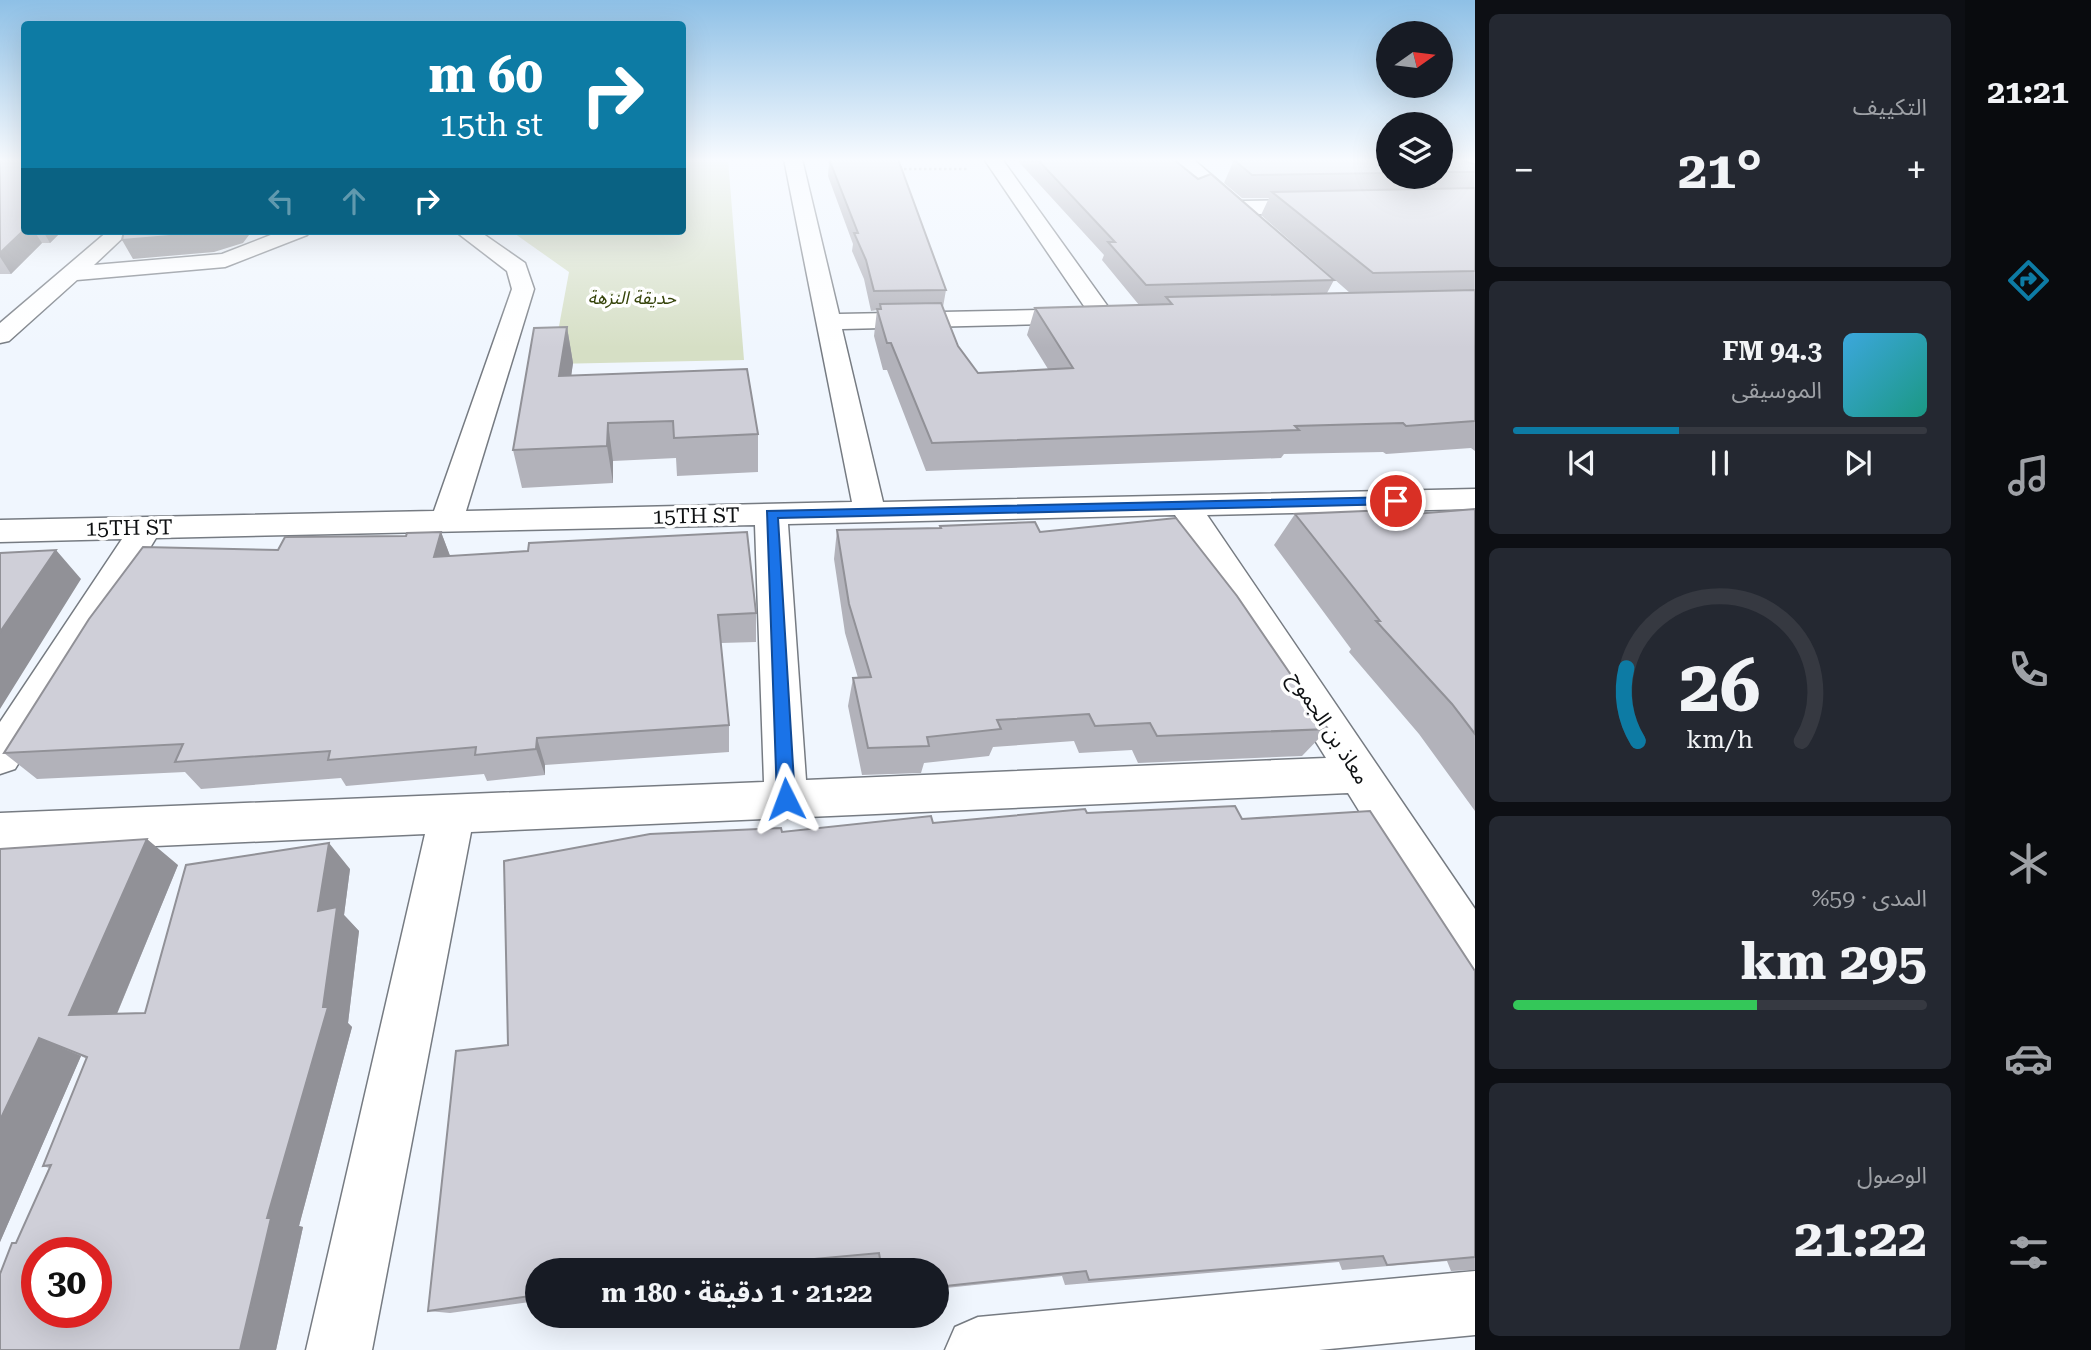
<!DOCTYPE html>
<html lang="ar">
<meta charset="utf-8">
<style>
body{margin:0;font-family:"Roboto Serif","Noto Sans Arabic",serif;background:#242831;color:#f1f3f6;direction:rtl;height:100vh;display:flex;flex-direction:column;font-size:26px;white-space:nowrap}
*{box-sizing:border-box;margin:0}
p{font-size:23px;color:#9ea1a6}
.icon{flex:none;width:38px;height:38px;fill:none;stroke:currentColor;stroke-width:2;stroke-linecap:round;stroke-linejoin:round}
.map{position:relative;flex:1;overflow:hidden;direction:ltr}
.drawer{display:flex;flex-direction:column;gap:14px;padding:14px;background:#0d0f14;width:490px}
.drawer>*{flex:none}
.guide{position:absolute;left:21px;top:21px;width:665px;height:214px;border-radius:7px;box-shadow:0 7px 28px #0002;direction:rtl;background:#0d7ba4;color:#fff;overflow:hidden}
.needle{width:46px;rotate:76deg}
.controls{position:absolute;left:1376px;top:21px;display:grid;gap:14px}
.controls a{display:grid;place-items:center;width:77px;height:77px;border-radius:50%;background:#171b24;box-shadow:0 7px 28px #0002;font-size:35px}
.speed{position:absolute;left:21px;top:1237px;display:flex;gap:14px;font-size:35px;font-weight:700;text-align:center}
.speed>*{display:grid;place-content:center;width:91px;height:91px;border-radius:50%;background:#171b24;box-shadow:0 7px 28px #0002;line-height:1}
.speed .limit{border:10px solid #d22;background:#fff;color:#111}
.pin{position:absolute;display:grid;place-items:center;width:60px;height:60px;color:#fff;margin:-30px;border:4px solid #fff;border-radius:50%;box-shadow:0 2px 7px #0007}
.me{position:absolute;width:77px;margin:-38px;rotate:357deg;stroke-linejoin:round;filter:drop-shadow(0 0 5px #0008)}
.turn{display:flex;align-items:center;gap:24px;height:147px;padding:0 28px;font-size:32px}
.turn .icon{width:91px;height:91px;stroke-width:2.5}
.turn b{display:block;font-size:49px;line-height:60px}
.lanes{display:flex;align-items:center;height:66px;padding:0 28px;background:#0003;justify-content:center;gap:35px;direction:ltr}
.lanes .off{opacity:.35}
.big{font-size:52px;font-weight:700;line-height:1.1}
.drawer .tile{flex:1;display:flex;flex-direction:column;justify-content:center;gap:10px;min-width:0;padding:0 24px;border-radius:10px;background:#242831}
.drawer .dial{align-items:center;gap:0}
.dial svg{height:182px;overflow:visible;fill:none;stroke:#363941;stroke-width:7;stroke-linecap:round;text-anchor:middle}
.dial text{fill:#f1f3f6;stroke:none}
.song{display:flex;align-items:center;gap:21px}
.cover{width:84px;height:84px;border-radius:10px;background:linear-gradient(135deg,hsl(200 70% 55%),hsl(170 70% 35%))}
.played{height:7px;border-radius:4px;background:linear-gradient(90deg,#0d7ba4 40%,#363941 40%)}
.keys{display:flex;justify-content:space-around;direction:ltr}
.heat{display:flex;justify-content:space-between;align-items:center;font-size:38px;direction:ltr}
.charge{height:10px;border-radius:5px;background:linear-gradient(90deg,#34c759 59%,#363941 0)}
.trip{position:absolute;left:525px;top:1258px;width:424px;height:70px;border-radius:35px;background:#171b24;box-shadow:0 7px 28px #0002;font-weight:700;line-height:70px;text-align:center;direction:rtl}
main{display:flex;flex:1;min-height:0}
.tabs{display:flex;flex-direction:column;width:126px;justify-content:space-around;align-items:center;background:#090b0e;color:#9ea1a6}
.tabs .icon{width:49px;height:49px}
.tabs .current{color:#0d7ba4}
.tabs b{font-size:32px;color:#f1f3f6}
.map>svg:first-child{display:block}
.green{fill:#d6dfc5}
.lines{fill:none;stroke-linecap:round;stroke-linejoin:round}
.minor-casing{stroke:#767b82;stroke-width:3}
.path{stroke:#a0a5aa;stroke-width:2.5;stroke-dasharray:2.5 2.5;stroke-linecap:butt}
.minor{fill:#fff;fill-rule:evenodd}
.wall{fill:#b2b2ba}
.shaded-wall{fill:#919197}
.building{fill:#cfcfd8;stroke:#919197;stroke-width:2;fill-rule:evenodd}
.route{fill:#1a73e8;stroke:#114b97;stroke-width:2}
.labels{text-anchor:middle;dominant-baseline:central;stroke-width:7;stroke-linejoin:round;paint-order:stroke}
.far-park-label{font-size:18px;font-style:italic;fill:#37450c;stroke:#fff}
.street-label{font-size:21px;fill:#0f1113;stroke:#fff}
</style>
<main>
<nav class="tabs">
<b>21:21</b>
<svg class="icon current" aria-label="directions" viewBox="0 0 24 24"><path d="M12 3l9 9-9 9-9-9zM9 14v-3h6M13 9l2 2-2 2"/></svg>
<svg class="icon" aria-label="music" viewBox="0 0 24 24"><path d="M9 18V5l10-2v13"/><circle cx="6" cy="18" r="3"/><circle cx="16" cy="16" r="3"/></svg>
<svg class="icon" aria-label="phone" viewBox="0 0 24 24"><path d="M5 4h4l2 5-3 2q2 4 5 5l2-3 5 2v4C11 20 4 13 5 4z"/></svg>
<svg class="icon" aria-label="climate" viewBox="0 0 24 24"><path d="M12 3v18M4 7l16 10M4 17L20 7"/></svg>
<svg class="icon" aria-label="car" viewBox="0 0 24 24"><path d="M5 17H2v-5l4-1 3-4h7l3 4 3 1v5h-3M9 17h6M6 11h13"/><circle cx="7" cy="17" r="2"/><circle cx="17" cy="17" r="2"/></svg>
<svg class="icon" aria-label="filters" viewBox="0 0 24 24"><path d="M4 7h16M4 17h16"/><circle cx="9" cy="7" r="2"/><circle cx="15" cy="17" r="2"/></svg>
</nav>
<section class="drawer">
<div class="tile"><p>التكييف</p>
<div class="heat"><a>−</a><b class="big">21°</b><a>+</a></div>
</div>
<div class="tile">
<div class="song"><i class="cover"></i><div><b>94.3 FM</b><p>الموسيقى</p></div></div>
<div class="played"></div>
<div class="keys"><svg class="icon" aria-label="previous" viewBox="0 0 24 24"><path d="M18 5L8 12l10 7zM5 5v14"/></svg><svg class="icon" aria-label="pause" viewBox="0 0 24 24"><path d="M8 5v14M16 5v14"/></svg><svg class="icon" aria-label="next" viewBox="0 0 24 24"><path d="M6 5l10 7-10 7zM19 5v14"/></svg></div>
</div>
<div class="tile dial"><svg viewBox="0 0 100 80">
<path d="M14 69A42 42 0 1 1 86 69"/>
<path d="M14 69A42 42 0 0 1 9 37" stroke="#0d7ba4"/>
<text x="50" y="56" font-size="32" font-weight="700">26</text>
<text x="50" y="72" font-size="11">km/h</text>
</svg></div>
<div class="tile"><p>المدى · 59%</p><b class="big">295 km</b><div class="charge"></div></div>
<div class="tile"><p>الوصول</p><b class="big">21:22</b></div>
</section>
<div class="map">
<svg width="1475" height="1350" viewBox="0 0 1475 1350">
<rect width="100%" height="100%" fill="#f0f6fe"/>
<path class="green" d="M683 159H728L744 360 552 364 569 272 511 231H682Z"/>
<g class="lines">
<g class="minor-casing">
<path id="minor" d="M784 159H802L839 314 1086 309 984 159H1002L1114 315 1110 320 1085 323 842 329 883 502 1475 489V509L1207 515 1475 909V977L1457 969 1348 793 471 832 372 1350H306L425 834 0 853V813L764 782 755 525 156 538 15 769 0 774V722L122 539 0 542V520L434 511 512 289 507 271 455 231H479L525 263 534 289 466 511 852 502ZM1175 515 1326 758 806 780 788 524Z
M1173 159H1193L1241 201 1319 200 1329 206 1319 212 1234 215Z
M1452 159 1475 160V172Z
M108 231H130L94 265 222 254 281 231H310L307 235 225 267 77 280 9 341 0 343V323Z
M1475 1271V1335L1319 1350H945L955 1327 978 1317Z"/>
</g>
<path class="path" d="M899 169H967"/>
<use href="#minor" class="minor"/>
</g>
<path class="wall" d="M0 159 24 231H62L50 243H42L11 274H0Z
M827 159H898L946 290 943 307 958 346 978 373 1048 369 1027 335 1035 308 1163 304 1139 305 1102 260 1104 255 1018 161H1015L1013 159H1173L1334 280 1327 293H1350L1261 215 1269 198H1242L1224 183 1234 160 1388 159V177H1440V159L1475 164V451L1471 448 1386 454 1383 452 1284 454 1281 458 926 471 887 370H883L874 336 877 310 871 311 864 279 852 251 853 244 828 176 829 163Z
M567 327 573 363 571 376 758 434V472L677 476 676 458 613 461V483L522 488 513 450Z
M1475 509V811L1419 734 1349 652 1351 649 1274 545 1295 514H1415Z
M940 526 1040 532 1328 729 1302 756 1138 763 1132 750 1079 753 1074 741 993 747 989 756 924 763 921 773 862 775 848 706 853 678H858L845 633 834 559 837 530 939 528Z
M441 532 450 556 756 613V642L721 643 729 725V752L545 765V775L487 781 484 774 346 786 341 778 201 789 185 772 37 779 4 753 278 550Z
M1087 813 1242 819 1475 971V1270L1451 1271 1447 1261 1342 1270 1339 1262 1065 1285 1062 1276 936 1289V1270H871L870 1260 751 1270H537V1301L450 1313 428 1311 508 1045 782 832Z
M0 849 178 865 117 1014 145 1013 350 869 344 915 359 931 348 1023 352 1027 299 1226 303 1227 276 1350H0L16 1243 49 1168 43 1166 87 1059 81 1056 0 1242Z"/>
<path class="shaded-wall" d="M24 230V231H34L42 243 11 274 0 257V253Z
M43 231H62L50 243Z
M212 231H252L243 243 214 252 133 259 122 240Z
M567 327 573 363 566 413 559 376Z
M608 423 613 461V483L607 446Z
M441 532 452 561 434 557Z
M56 550 81 579 0 709V632Z
M537 738 545 765V775L536 749Z
M147 839 178 865 108 1035 69 1015Z
M329 843 350 869 344 915 359 931 348 1023 352 1027 299 1226 303 1227 276 1350H240L267 1218 323 1007 318 911Z
M39 1038 81 1056 0 1242V1120Z"/>
<path class="building" d="M0 159H24V230L0 253Z
M829 159H898L946 290 874 291 866 260 854 233H858Z
M1037 159H1173L1198 179 1211 174 1334 280 1146 285 1108 242H1115Z
M1388 159V173L1252 175 1234 160Z
M1440 159H1457L1475 164V172H1440Z
M1475 188V271L1373 273 1272 192Z
M124 231H212L205 233 122 240Z
M1475 290V421L1406 426 1403 423 1295 426 1299 430 932 443 891 343H887L877 309H881L880 304 941 303 958 346 978 373 1073 368 1035 308 1172 304 1166 297Z
M567 327 559 376 747 369 758 434 674 438 673 421 608 423 607 446 513 450 534 328Z
M1412 509 1415 514 1475 509V734L1452 704 1376 621H1380L1295 514Z
M1176 518 1237 596 1328 729 1157 736 1150 723 1095 726 1089 714 997 720 1001 729 927 737 929 746 868 748 853 678 871 677 849 604 837 530 941 528 940 526 1035 522 1040 532Z
M441 532 434 557 528 551 529 543 747 532 756 613 718 615 729 725 537 738 536 749 475 755 476 747 328 760 330 751 175 762 183 744 4 753 89 619 143 547 278 550 285 537 406 536 407 533Z
M56 550 0 632V553Z
M1235 806 1242 819 1370 811 1475 971V1257L1387 1265 1383 1256 1089 1280 1086 1271 936 1287V1270H882L879 1253 692 1270H537V1295L428 1311 456 1051 508 1045 504 861 650 834 781 828 782 832 931 816 933 823 1085 809 1087 813Z
M147 839 69 1015 145 1013 186 865 329 843 318 911 337 907 323 1007H328L267 1218H271L240 1350H0V1274L12 1243H16L51 1165 43 1166 87 1057 39 1038 0 1120V849ZM37 1253H96V1312H37Z"/>
<linearGradient id="sky" x2="0" y2="1"><stop stop-color="#8ec0e6"/><stop offset="0.46" stop-color="#f8fbff"/><stop offset="1" stop-color="#f8fbff" stop-opacity="0"/></linearGradient>
<rect width="1475" height="348" fill="url(#sky)"/>
<path class="route" d="M1396 497 1402 501 1400 504 778 518 795 799 792 804 786 807 780 804 777 799 767 511Z"/>
<g class="labels">
<g class="far-park-label">
<text x="632" y="297">حديقة النزهة</text>
</g>
<g class="street-label">
<text transform="translate(696 516) rotate(-1)">15TH ST</text>
<text transform="translate(129 528) rotate(-1)">15TH ST</text>
<text transform="translate(1329 728) rotate(57)">معاذ بن الجموح</text>
</g>
</g>
</svg>
<div class="controls">
<a><svg class="needle" viewBox="-14 -14 28 28"><path d="M0-13l5 13h-10z" fill="#e53935"/><path d="M0 13l5-13h-10z" fill="#9ea1a6"/></svg></a>
<a><svg class="icon" aria-label="layers" viewBox="0 0 24 24"><path d="M12 4l9 5-9 5-9-5zM3 14l9 5 9-5"/></svg></a>
</div>
<div class="speed"><div class="limit">30</div></div>
<div class="pin" style="left:1396px;top:501px;background:#d93025"><svg class="icon" aria-label="arrive" viewBox="0 0 24 24"><path d="M6 21V4h12l-3 4 3 4H6"/></svg></div>
<svg class="me" style="left:786px;top:799px" viewBox="-20 -20 40 40"><path d="M0-17L14 15 0 8-14 15z" fill="#1a73e8" stroke="#fff" stroke-width="4"/></svg>
<div class="trip">21:22 · 1 دقيقة · 180 m</div>
<div class="guide">
<div class="turn"><svg class="icon" aria-label="right" viewBox="0 0 24 24"><path d="M7 20v-9h11M14 6l5 5-5 5"/></svg><div><b>60 m</b>15th st</div></div>
<div class="lanes"><svg class="icon off" aria-label="left" viewBox="0 0 24 24"><path d="M17 20v-9H6M10 6l-5 5 5 5"/></svg><svg class="icon off" aria-label="ahead" viewBox="0 0 24 24"><path d="M12 20V5M6 11l6-6 6 6"/></svg><svg class="icon" aria-label="right" viewBox="0 0 24 24"><path d="M7 20v-9h11M14 6l5 5-5 5"/></svg></div>
</div>
</div>
</main>
